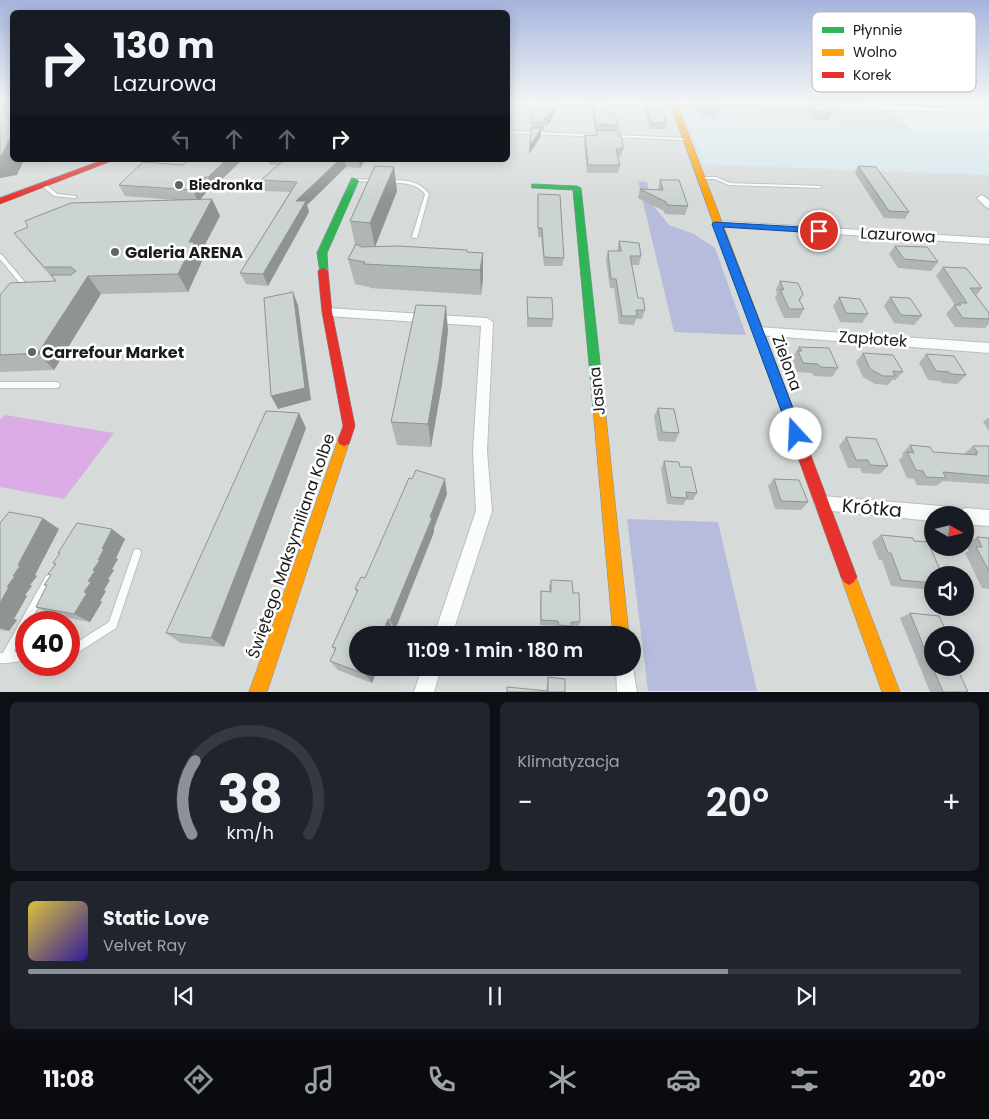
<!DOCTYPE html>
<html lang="pl">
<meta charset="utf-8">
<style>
body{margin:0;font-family:Poppins,sans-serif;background:#20242c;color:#f1f3f6;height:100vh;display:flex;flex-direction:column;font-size:19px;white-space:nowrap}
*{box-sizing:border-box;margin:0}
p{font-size:16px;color:#9ea1a6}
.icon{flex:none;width:28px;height:28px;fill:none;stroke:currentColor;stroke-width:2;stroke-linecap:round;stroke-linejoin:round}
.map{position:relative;height:692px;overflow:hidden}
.details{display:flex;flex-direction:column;gap:10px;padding:10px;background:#0d0f14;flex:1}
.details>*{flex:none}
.hud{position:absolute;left:10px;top:10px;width:500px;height:152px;border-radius:8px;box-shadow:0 2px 12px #0003;background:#171b24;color:#f1f3f6;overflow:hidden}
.needle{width:32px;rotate:98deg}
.buttons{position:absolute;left:924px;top:506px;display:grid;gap:10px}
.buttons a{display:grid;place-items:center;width:50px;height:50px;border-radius:50%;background:#171b24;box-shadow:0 2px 12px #0003;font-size:25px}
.speed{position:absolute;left:15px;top:611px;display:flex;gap:10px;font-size:25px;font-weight:700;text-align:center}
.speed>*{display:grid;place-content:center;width:65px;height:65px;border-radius:50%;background:#171b24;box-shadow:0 2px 12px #0003;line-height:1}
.speed .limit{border:8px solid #d22;background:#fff;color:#111}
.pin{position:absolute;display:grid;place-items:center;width:42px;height:42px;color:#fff;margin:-21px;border:2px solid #fff;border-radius:50%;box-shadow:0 1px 5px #0007}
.me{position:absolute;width:55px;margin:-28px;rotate:340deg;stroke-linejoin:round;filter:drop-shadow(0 0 4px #0008)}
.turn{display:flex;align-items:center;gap:18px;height:105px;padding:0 20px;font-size:22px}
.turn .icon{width:65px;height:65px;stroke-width:2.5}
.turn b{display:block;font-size:35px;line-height:42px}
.lanes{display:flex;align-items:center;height:48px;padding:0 20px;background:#0003;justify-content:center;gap:25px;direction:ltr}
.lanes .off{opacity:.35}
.big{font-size:38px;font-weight:600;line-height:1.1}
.details .card{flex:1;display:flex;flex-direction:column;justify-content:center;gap:8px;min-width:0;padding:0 18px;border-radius:8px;background:#20242c}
.details .dial{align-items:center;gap:0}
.dial svg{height:130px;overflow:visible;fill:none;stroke:#363941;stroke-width:7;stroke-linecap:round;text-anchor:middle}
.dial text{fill:#f1f3f6;stroke:none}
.song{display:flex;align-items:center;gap:15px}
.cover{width:60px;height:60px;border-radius:8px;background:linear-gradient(135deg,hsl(50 70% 55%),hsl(250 70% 35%))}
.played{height:5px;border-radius:2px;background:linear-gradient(90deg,#8c9099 75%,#363941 75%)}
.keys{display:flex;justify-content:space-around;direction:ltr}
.heat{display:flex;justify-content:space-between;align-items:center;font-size:28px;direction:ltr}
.details .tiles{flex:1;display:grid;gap:10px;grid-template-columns:1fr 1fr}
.card:last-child{grid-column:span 2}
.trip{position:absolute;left:349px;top:626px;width:292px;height:50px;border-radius:25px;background:#171b24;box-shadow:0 2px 12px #0003;font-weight:600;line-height:50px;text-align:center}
.tab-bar{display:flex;height:80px;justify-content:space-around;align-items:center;background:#090b0e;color:#9ea1a6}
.tab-bar .icon{width:35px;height:35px}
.tab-bar .active{color:#8c9099}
.tab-bar b{font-size:22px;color:#f1f3f6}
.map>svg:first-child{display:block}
.residential{fill:#d6dad9;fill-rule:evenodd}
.farmland{fill:#d6e6ed}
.forest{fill:#b7bcdc}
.pitch{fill:#dcace6}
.parking{fill:#d8dbdb}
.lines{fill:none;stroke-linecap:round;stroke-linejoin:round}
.lane-casing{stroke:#bbbebd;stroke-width:2}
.street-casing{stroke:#bbbebd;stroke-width:2}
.fast-casing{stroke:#7c8d95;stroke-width:1}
.slow-casing{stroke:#7c8d95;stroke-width:1}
.jam-casing{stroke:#7c8d95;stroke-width:1}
.lane{fill:#fbfcfc;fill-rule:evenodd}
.street{fill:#fbfcfc;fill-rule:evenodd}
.fast{fill:#30b455;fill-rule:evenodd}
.slow{fill:#ff9f0a;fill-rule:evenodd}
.jam{fill:#e5322d;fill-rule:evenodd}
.wall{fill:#afb6b5}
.shaded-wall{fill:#8f9493}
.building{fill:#ccd4d2;stroke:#8f9493}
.route{fill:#1a73e8;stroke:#114b97}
.poi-dot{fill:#626464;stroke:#fff;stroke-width:2}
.labels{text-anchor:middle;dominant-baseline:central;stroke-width:5;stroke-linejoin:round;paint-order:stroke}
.far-poi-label{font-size:14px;font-weight:bold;fill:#1c1c1c;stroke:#fff;text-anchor:start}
.street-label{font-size:16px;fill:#1c1c1c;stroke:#fff}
.poi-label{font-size:16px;font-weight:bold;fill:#1c1c1c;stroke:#fff;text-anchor:start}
.near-street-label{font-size:19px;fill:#1c1c1c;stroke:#fff}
.key{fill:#fff;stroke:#bbb;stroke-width:1}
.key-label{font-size:14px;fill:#1c1c1c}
</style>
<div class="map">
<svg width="989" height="692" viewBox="0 0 989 692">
<rect width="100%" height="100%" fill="#e4ebea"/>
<path class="residential" d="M0 102H12V160H508V102H823L887 106 910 129 689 121 703 164 989 175V691L0 692ZM932 515H965V548H932ZM932 575H965V608H932ZM26 622H69V665H26ZM358 635H632V668H358ZM932 635H965V668H932Z
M914 102H989V108L917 105Z"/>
<path class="farmland" d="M689 121 989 132V175L702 164Z"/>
<path class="forest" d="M638 181 647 182 651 203 669 225 694 234 715 248 746 335 674 332Z
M627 519 718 522 757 691H648Z"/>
<path class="pitch" d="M5 415 114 433 64 499 0 487V420Z"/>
<path class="parking" d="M69 160H93L55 174 52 171 50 167Z
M137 161 160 162 126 196 198 202 210 188 230 189 212 212 100 204 5 246 0 240V209L18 201 70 202 104 172 119 165Z
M339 188H346L317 273 310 274 307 257Z
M99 297 189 298 148 381H135L130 390 0 392V373L54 370Z
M349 301 474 310 473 318 346 309Z
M351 319 393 321 391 329 348 326Z
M344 322 366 427 352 478 328 505 355 426 335 323Z
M471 327 482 328 471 451H458Z
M328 428 340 429 259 672 243 671Z
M468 504 482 508 439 635H423Z
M412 668H428L420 691 399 692Z"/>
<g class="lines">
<g class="lane-casing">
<path id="lane" d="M11 104H12V106L0 114V111Z
M508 131 604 135 606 136 604 137 508 133Z
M613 135 686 138 688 139 686 140 614 137 612 136Z
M698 177H716L730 183 820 186 822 187 820 188 729 185 715 179H700L698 178Z
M353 179 378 180 380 181 378 182 355 181 353 180Z
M386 181C403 179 419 180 429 194L417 238H413L412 237 425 194C416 182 402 183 388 183L386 182Z
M42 184H46L57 194 75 196 77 197 75 198 54 196 42 186Z
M0 254 2 255 28 286 29 287 28 288H24L0 259Z
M0 382H57L59 383 60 385 59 387 57 388H0Z
M137 549 140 550 141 553 116 628 77 653 74 655H69V645H73L109 622 133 553 134 550Z
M49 575 52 576 53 579 52 582 30 622H26V629L14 652 26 651V661C18 661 8 664 0 663V653H3L46 576Z"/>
</g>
<g class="street-casing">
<path id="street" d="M703 102H789L989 109V113L707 104Z
M982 195 989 200V208L986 207 977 198Z
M717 221 989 238V244L713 226V222Z
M327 308 487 318 493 322 487 451 492 511 452 635H434L476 511 473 451 481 326 327 316 321 312Z
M758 327 989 343V353L758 335 752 331Z
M822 496 953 507 959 511 965 508 989 510V526L965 524V515H932V521L822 510 816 508 814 503 816 498Z
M632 663 637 692H617L616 668H632Z
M422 668H441L434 692H414Z"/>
</g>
<g class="fast-casing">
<path id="fast" d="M352 178 359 180 327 253 328 271 326 273H320L317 253Z
M532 184 577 186 581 188 605 408 603 412 599 413 595 412 593 408 573 190 535 188H532Z"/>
</g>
<g class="slow-casing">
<path id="slow" d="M670 102H676L777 366 775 369H767L765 366Z
M599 403 603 404 605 408 629 635H613L593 408 595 404Z
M344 434 349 436 350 440 267 692H249L338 440 339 436Z
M849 569 854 572 900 692H882L841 577 844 572Z"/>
</g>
<g class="jam-casing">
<path id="jam" d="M103 160H114L0 204V198Z
M323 268 328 271 332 312 355 426 349 444 344 446 339 444 338 440 343 426 322 312 318 271Z
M771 362 775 363 777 366 857 577 854 582 849 585 844 582 841 577 765 366 767 363Z"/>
</g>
<use href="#lane" class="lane"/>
<use href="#street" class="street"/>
<use href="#fast" class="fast"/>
<use href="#slow" class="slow"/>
<use href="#jam" class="jam"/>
</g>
<path class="wall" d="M591 102H606V114L618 125 617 131 623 149 621 157H618L620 165 618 173H587L584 143 585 135H596V133H595Z
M694 102H716L719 109 717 117 700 116Z
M808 102H826L833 112 829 120 812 119 806 109Z
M646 104 666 123 665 129H650L645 110Z
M532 110 554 114 548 125H544V131L541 130V136L529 154Z
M249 160H365L360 168 346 167 307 205 309 212 268 286 246 284 240 273 290 192 265 191 261 180 278 165H270L269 162Z
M203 161 213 188H210L200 200 212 199 220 216 200 254 203 259 188 292 101 294 54 370 0 372V295L55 281 28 250 14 233 176 200 125 196 119 185 183 165Z
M858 166 909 212 905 219 884 218 855 173Z
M394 167 397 191 375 247 467 250V252L483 253V278L481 295 370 288 369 287 355 284 348 259 355 244 350 221Z
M660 180 688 206 685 215 665 214 664 211 638 198 640 189 658 190V189Z
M538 194 564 258 562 266H544L541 237H538Z
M619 241 641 256 639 265H632L638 298 645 310 642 319H636L634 325 619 324 614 288H610L606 260 608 251H617Z
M895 246 938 262 931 271 898 268 889 254Z
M943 267 982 288 976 296 989 313V324L985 328 955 327 946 314 954 305H955L936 276Z
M780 281 803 294 800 301 804 309 799 318H784L775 298 777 294 776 289Z
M527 297 553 319 552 327H527Z
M839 297 868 314 862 323 840 322 833 306Z
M890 297 922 316 914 325 894 323 884 306Z
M448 330 442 384 431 447 397 445 391 422Z
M799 347 838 368 832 377 814 376 812 373 797 372 793 360 795 357 794 355Z
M863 353 903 372 895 380H892L888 385 875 384 863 377 856 362Z
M926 354 966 375 957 384 942 383 940 381 928 380 919 363Z
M658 408 679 433 675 442 658 441 654 416Z
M988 418H989V431L983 422Z
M306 428 224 647 181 643 166 633Z
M846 437 888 466 880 474 862 473 860 468H848L839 446Z
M910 445 933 452 964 454 973 446H989V484L943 481 936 486 917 485 914 479 907 478 899 460 903 456 902 454Z
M664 461 680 467 697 493 693 500H686L683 505 667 504 661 469Z
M774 479 808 502 801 510 775 509 768 486Z
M447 494 434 528V532L395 630H393L391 635H358V668H378L372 683 338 670 330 661 335 650 332 647 357 592 355 589Z
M0 523 59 529 35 575 37 576 30 585 32 586 25 595 27 596 14 619 17 620 9 631 0 630Z
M881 535 914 541 932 575V590L891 586 882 560H879L872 542Z
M977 537 989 538V589L982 588 965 553 969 551 965 544Z
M125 539 116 558 118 559 112 569 114 570 108 579 110 580 104 590 106 591 100 601 102 602 90 622 53 615 36 607 47 586 44 585 51 576 48 574 55 564 53 563 60 554 58 553Z
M551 580 573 593 580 622 578 627H570L569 631H557V626L540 625V598L541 591 549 592V586Z
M910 613 932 635 968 692H930L900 618Z
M548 677 565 692 546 691 547 682Z"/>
<path class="shaded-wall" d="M0 102H12L0 106Z
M555 106 554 114 548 125V117Z
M541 128V136L529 154 530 146Z
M12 134V160H24L17 175 0 178V155Z
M226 160H242L213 188 208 177Z
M339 160H345L346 167 307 205 309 212 268 286 263 274 296 201Z
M359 160H365L360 168Z
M394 167 397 191 375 247 370 223Z
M205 177 210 188 198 202 193 190Z
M212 199 220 216 200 254 203 259 188 292 178 274 189 242Z
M483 253V278L481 295 480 270Z
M88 276 101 294 54 370 38 353Z
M293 292 298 305 311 400 278 409 271 396Z
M446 306 448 330 442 384 431 447 428 424Z
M299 413 306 428 224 647 211 638Z
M445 479 447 494 434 528V532L395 630 390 620Z
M43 518 59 529 35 575 37 576 30 585 32 586 25 595 27 596 14 619 17 620 9 631 0 628V603L18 565Z
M112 529 125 539 116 558 118 559 112 569 114 570 108 579 110 580 104 590 106 591 100 601 102 602 90 622 74 614 84 592 102 549Z
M388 619 393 630 391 635H382Z
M368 668H378L372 683 365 674Z"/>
<path class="building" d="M7 102H12V134L2 155H0V115Z
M538 102H555V106L548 117H545L544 122H531L532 110H538Z
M592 102H606V114H615L618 125 596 124Z
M699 102H716L719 109 702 108Z
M810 102H826L833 112 816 111Z
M646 104H661L666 123H652Z
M531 128H541L530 146Z
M597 130 619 131 620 137H622L623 149H616L620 165H588L585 135 597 136Z
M187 160 203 161 204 160H226L208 177H205L193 190 119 185 143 162 183 165Z
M284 160H339L296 201H306L263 274 240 273 297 182 261 180Z
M375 166 394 167 370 223 350 221Z
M858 166 876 167 909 212 889 211Z
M660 180H679L688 206 667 205 666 202 640 189 663 190Z
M538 194 560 195 564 258 544 257 542 228H538Z
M212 199 189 242H194L178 274 88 276 38 353 0 355V295L10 283 56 281 51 275H71L76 271 71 267H44L14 233 28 227 25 221 71 203Z
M619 241 639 243 641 256H630L638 298H643L645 310H636L637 316H622L616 279H611L608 251H621Z
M356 244 362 247 398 246 467 250V252L483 253 480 270 364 264 365 262 348 259Z
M895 246 927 247 938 262 904 259Z
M943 267 966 268 982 288H970L989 313V319L963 318 954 305H961L959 303H967Z
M780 281 798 283 803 294 799 300 804 309H789L780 289 784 290Z
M293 292 305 388 271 396 264 298Z
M527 297 552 298 553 319 528 318Z
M839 297 860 299 868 314 846 313Z
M890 297 910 298 922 316 901 315Z
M416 305 446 306 439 360 428 424 391 422Z
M799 347 829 348 838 368 820 367 818 364 803 363 798 351H802Z
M863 353 893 355 903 372 893 371 895 376H883L870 369Z
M926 354 954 356 966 375 950 374 949 372 936 371Z
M658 408 674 409 679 433 662 432Z
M266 411 299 413 211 638 166 633Z
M846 437 876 439 888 466 870 465 868 460H856Z
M910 445 930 447 933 452 977 455 975 453H978L973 446H989V476L943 472 946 478 926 477 923 471 916 470 907 452 914 453Z
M664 461 679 462 680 467H691L697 493 686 492 687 498 671 497Z
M416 470 445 479 430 517 432 518 390 620 388 619 382 635H358V668H368L365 674 330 661 336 648 332 647 358 590 355 589 361 577 365 578 409 478 412 479Z
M774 479 799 480 808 502 781 501Z
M9 512 43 518 18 565 20 566 13 576H15L7 587H9L0 603V523Z
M77 523 112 529 102 549H104L98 560H100L93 570 95 571 88 581 91 582 84 592 87 593 74 614 36 607 47 585H44L51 575 48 574 56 564 53 563 60 553H58Z
M881 535 913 538 914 541 928 542 942 575H932V583L901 580 891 553H888Z
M977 537 989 538V571L976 547H982Z
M551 580 572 581 573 593H579L580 622H571V626L559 625 558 621 541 620V591L551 592Z
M910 613 939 616 948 635H932V667Z
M933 668H957L968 692H943Z
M548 677 565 679V692H507V687L548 691Z"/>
<linearGradient id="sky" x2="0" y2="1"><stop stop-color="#a5b4dd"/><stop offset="0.51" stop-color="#f3f6f6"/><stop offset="1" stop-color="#f3f6f6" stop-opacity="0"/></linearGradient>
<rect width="989" height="199" fill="url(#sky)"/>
<path class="route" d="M714 222 819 228 824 231 819 233 723 227 803 434 801 438 796 440 792 438 790 434 712 224Z"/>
<g class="poi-dot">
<circle cx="179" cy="185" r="5"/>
<circle cx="115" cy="252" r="5"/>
<circle cx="32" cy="352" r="5"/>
</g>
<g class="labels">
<g class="far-poi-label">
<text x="189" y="185">Biedronka</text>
</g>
<g class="street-label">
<text transform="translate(898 235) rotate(3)">Lazurowa</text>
<text transform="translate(873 339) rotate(4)">Zapłotek</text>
<text transform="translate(787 363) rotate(70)">Zielona</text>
<text transform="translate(597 391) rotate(-96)">Jasna</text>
<text transform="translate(291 546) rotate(-71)">Świętego Maksymiliana Kolbe</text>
</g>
<g class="poi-label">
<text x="125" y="252">Galeria ARENA</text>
<text x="42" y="352">Carrefour Market</text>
</g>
<g class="near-street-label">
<text transform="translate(872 508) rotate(5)">Krótka</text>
</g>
</g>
<rect x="812" y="12" width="164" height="80" rx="8" class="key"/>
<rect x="822" y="27" width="22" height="6" fill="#30b455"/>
<rect x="822" y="49" width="22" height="7" fill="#ff9f0a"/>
<rect x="822" y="72" width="22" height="6" fill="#e5322d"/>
<g class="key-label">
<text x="853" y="35">Płynnie</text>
<text x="853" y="57">Wolno</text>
<text x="853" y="80">Korek</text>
</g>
</svg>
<div class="buttons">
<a><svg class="needle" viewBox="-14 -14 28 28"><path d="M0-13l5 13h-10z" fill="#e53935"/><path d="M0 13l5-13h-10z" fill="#9ea1a6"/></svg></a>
<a><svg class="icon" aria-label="sound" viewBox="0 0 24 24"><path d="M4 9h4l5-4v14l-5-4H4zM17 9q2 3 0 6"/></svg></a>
<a><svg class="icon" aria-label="search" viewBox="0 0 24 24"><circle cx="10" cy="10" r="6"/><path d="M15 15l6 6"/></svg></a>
</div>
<div class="speed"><div class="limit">40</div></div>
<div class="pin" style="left:819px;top:231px;background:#d93025"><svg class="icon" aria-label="arrive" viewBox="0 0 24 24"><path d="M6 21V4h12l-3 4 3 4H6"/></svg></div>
<svg class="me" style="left:796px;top:434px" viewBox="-20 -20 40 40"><circle r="19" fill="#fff"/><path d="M0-13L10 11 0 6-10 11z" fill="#1a73e8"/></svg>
<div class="trip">11:09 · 1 min · 180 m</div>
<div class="hud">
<div class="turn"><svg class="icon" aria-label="right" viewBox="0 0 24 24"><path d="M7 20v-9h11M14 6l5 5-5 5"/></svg><div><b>130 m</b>Lazurowa</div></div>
<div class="lanes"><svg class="icon off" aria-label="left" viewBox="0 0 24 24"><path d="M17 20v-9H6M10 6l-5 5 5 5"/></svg><svg class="icon off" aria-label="ahead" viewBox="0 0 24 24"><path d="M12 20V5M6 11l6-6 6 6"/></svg><svg class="icon off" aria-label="ahead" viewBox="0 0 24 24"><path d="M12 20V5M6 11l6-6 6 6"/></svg><svg class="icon" aria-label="right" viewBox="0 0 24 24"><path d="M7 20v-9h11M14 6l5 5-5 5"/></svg></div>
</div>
</div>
<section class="details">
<div class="tiles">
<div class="card dial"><svg viewBox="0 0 100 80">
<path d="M14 69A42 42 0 1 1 86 69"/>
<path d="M14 69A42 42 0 0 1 16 24" stroke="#8c9099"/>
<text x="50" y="56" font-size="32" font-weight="700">38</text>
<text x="50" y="72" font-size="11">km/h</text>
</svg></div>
<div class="card"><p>Klimatyzacja</p>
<div class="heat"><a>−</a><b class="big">20°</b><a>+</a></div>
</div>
<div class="card">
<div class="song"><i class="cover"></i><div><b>Static Love</b><p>Velvet Ray</p></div></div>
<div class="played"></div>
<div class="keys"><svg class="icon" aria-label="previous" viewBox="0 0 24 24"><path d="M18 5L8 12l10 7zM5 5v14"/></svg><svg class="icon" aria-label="pause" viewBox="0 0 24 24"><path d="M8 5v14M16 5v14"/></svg><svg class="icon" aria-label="next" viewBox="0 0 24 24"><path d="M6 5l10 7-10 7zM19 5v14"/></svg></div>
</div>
</div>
</section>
<nav class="tab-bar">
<b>11:08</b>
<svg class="icon active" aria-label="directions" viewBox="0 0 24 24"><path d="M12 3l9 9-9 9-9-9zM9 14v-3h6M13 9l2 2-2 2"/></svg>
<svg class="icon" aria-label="music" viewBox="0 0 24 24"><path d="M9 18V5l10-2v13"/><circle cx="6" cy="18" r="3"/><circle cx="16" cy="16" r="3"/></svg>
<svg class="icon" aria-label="phone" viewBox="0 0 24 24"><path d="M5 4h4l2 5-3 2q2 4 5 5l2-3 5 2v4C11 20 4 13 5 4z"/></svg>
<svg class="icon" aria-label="climate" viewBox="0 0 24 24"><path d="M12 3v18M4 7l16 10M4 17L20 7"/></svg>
<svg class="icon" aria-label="car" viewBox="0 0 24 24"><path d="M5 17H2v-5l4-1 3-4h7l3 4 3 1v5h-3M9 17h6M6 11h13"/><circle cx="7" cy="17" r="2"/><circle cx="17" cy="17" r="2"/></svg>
<svg class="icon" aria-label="filters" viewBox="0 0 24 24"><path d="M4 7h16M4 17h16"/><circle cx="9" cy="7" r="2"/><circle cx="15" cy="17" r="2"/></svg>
<b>20°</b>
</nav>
